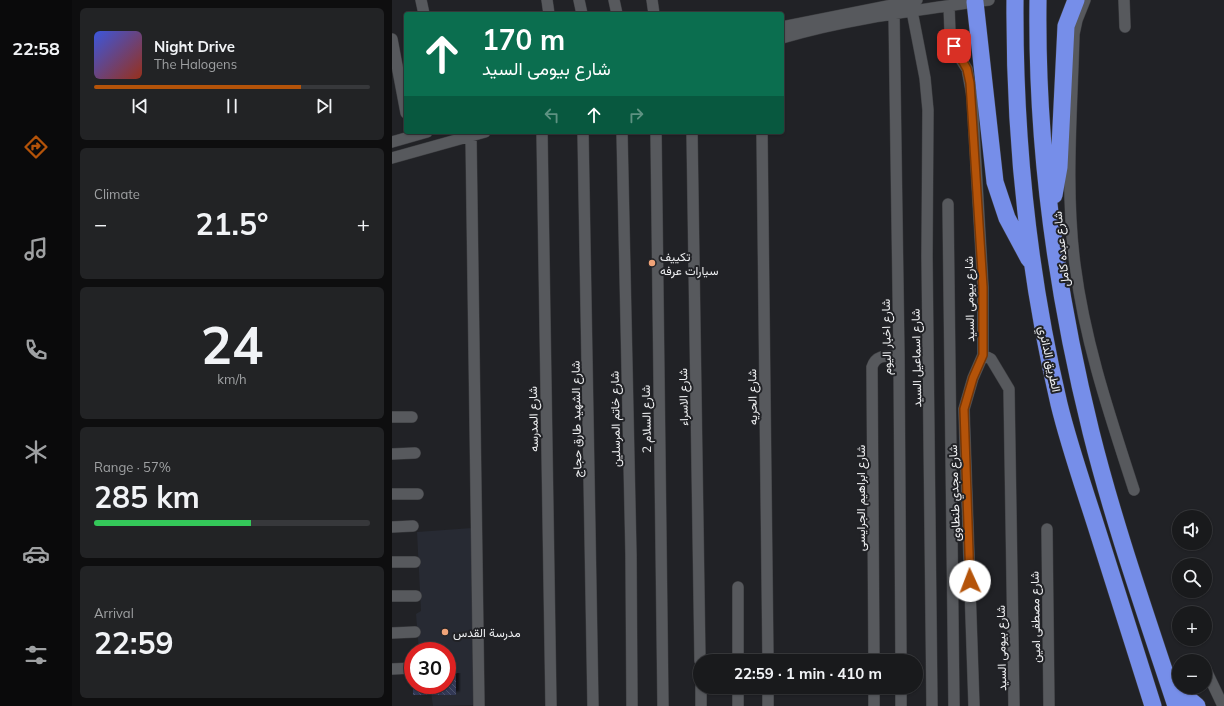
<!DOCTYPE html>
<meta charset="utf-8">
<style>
body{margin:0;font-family:Mulish,Vazirmatn,sans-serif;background:#222325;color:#f1f3f6;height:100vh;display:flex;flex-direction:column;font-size:15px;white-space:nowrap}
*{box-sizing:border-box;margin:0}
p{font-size:13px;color:#9fa1a3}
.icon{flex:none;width:22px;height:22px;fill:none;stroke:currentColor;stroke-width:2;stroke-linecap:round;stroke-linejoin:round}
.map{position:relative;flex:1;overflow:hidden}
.details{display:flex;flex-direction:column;gap:8px;padding:8px;background:#0e0e0f;width:320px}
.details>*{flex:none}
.top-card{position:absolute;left:12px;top:12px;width:380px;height:122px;border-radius:4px;box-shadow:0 1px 3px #0004,0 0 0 1px #37383b;background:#0b6e4f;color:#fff;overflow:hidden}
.buttons{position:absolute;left:780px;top:510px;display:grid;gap:8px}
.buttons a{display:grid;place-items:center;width:40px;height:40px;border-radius:50%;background:#191a1c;box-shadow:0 1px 3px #0004,0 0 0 1px #37383b;font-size:20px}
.speed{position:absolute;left:12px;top:642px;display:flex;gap:8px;font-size:20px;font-weight:700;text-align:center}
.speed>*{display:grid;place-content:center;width:52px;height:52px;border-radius:50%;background:#191a1c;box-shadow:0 1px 3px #0004,0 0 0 1px #37383b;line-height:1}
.speed .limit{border:6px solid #d22;background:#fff;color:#111}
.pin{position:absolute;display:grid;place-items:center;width:34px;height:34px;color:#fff;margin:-17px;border-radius:8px;box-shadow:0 2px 6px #0006}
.me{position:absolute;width:44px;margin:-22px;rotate:358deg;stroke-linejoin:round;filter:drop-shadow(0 0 3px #0008)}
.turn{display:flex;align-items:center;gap:14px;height:84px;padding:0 12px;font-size:18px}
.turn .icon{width:52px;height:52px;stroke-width:2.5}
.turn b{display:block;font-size:28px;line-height:34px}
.lanes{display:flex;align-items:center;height:38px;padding:0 12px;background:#0003;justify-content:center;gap:20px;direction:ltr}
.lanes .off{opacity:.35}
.big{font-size:30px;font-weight:700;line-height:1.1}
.details .tile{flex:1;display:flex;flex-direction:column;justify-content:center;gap:6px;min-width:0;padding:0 14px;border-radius:6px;background:#222325}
.details .dial{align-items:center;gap:0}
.dial b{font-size:52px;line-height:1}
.song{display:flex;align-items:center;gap:12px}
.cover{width:48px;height:48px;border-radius:6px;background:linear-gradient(135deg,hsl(230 70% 55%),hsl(10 70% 35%))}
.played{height:4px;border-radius:2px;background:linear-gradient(90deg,#b45309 75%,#37383b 75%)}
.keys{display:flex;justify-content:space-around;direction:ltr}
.heat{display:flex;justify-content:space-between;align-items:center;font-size:22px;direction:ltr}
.charge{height:6px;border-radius:3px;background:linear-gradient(90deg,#34c759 57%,#37383b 0)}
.trip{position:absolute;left:301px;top:654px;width:230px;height:40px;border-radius:20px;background:#191a1c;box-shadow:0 1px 3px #0004,0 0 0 1px #37383b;font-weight:700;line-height:40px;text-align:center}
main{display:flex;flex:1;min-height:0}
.menu{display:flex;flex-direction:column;width:72px;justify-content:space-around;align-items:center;background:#0a0a0b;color:#9fa1a3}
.menu .icon{width:28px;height:28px}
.menu .active{color:#b45309}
.menu b{font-size:18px;color:#f1f3f6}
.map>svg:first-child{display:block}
.built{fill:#272a33}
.building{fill:url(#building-back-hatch);filter:url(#shadow)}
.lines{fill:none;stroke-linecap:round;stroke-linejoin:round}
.minor-casing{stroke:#3d3e41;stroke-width:12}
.highway-casing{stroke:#3d3e41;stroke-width:18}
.minor{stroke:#57595d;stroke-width:11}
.highway{stroke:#768ee9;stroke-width:17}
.route-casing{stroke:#753606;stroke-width:10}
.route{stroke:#b45309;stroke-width:7}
.poi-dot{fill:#f0a378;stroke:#212226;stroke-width:1.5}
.labels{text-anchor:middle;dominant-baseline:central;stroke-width:4;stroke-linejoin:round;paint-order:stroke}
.street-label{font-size:12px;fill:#eff0f2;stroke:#212226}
.poi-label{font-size:12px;fill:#eff0f2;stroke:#212226;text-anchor:start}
</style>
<main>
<nav class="menu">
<b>22:58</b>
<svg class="icon active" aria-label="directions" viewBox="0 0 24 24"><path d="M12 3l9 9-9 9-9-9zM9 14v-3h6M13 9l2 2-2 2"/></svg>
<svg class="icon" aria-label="music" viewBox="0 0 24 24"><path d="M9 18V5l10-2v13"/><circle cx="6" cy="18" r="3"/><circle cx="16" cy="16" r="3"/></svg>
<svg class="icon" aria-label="phone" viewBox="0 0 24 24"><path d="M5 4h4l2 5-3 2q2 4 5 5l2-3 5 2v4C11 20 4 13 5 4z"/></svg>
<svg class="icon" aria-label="climate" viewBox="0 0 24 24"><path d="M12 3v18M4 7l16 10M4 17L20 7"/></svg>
<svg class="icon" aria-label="car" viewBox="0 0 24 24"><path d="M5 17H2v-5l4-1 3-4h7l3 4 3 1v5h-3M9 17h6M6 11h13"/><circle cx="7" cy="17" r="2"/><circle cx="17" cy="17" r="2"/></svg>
<svg class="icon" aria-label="filters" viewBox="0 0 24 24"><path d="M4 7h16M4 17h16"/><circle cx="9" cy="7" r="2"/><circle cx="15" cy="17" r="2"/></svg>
</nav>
<section class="details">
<div class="tile">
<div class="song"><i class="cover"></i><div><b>Night Drive</b><p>The Halogens</p></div></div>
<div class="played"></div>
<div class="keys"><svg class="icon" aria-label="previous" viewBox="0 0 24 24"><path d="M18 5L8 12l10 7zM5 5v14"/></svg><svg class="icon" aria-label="pause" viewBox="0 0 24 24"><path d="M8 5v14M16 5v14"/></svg><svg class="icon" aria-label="next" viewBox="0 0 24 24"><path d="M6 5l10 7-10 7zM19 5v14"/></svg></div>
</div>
<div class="tile"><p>Climate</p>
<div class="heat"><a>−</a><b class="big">21.5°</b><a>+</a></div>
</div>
<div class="tile dial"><b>24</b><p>km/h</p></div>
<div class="tile"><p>Range · 57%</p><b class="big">285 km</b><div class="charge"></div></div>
<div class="tile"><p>Arrival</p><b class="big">22:59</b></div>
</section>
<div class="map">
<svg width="832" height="706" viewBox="0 0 832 706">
<defs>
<pattern id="building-back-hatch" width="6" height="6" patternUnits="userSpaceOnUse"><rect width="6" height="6" fill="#303854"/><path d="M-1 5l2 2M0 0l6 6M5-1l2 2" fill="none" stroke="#4e556d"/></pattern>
<filter id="shadow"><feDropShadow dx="3.5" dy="-3.5" stdDeviation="1" flood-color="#0009"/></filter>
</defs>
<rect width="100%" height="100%" fill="#212226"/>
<path class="built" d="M80 528 82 705 41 706 38 685H55V651H27L24 614 29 611 25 532Z"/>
<path class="building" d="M55 675H64V695H21V685H55Z"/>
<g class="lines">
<g class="minor-casing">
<path id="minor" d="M29 0 32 14
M155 0 157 14
M187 0 190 14
M222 0 225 14
M260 0 262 14
M693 0 685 20 682 34C680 111 673 189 683 265 693 343 718 416 742 490
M732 0 733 27
M557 6 558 32 568 58 575 69 580 96 591 287V355L599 359 617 389 622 706
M520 11 533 78 536 110 535 256 540 706
M502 13 507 356 509 661
M390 27 525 0
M390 38C457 18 528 10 597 0
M0 39 14 113
M150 132 159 706
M191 132 201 706
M230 132 239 555 240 706
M264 132 271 706
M300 132 308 661
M370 132 376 661
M79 136 87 706
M0 142 35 132
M0 158 93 132
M556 204 562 706
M0 417H20
M0 454 23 453
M0 494H26
M0 527 21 526
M655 529 657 706
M0 562H23
M346 587V661
M0 596H24
M0 633 23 632
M482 661 480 367C484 354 495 356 507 356
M813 668 831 706
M0 669 21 668
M309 687V706
M346 687V706
M376 687V706
M482 687V706
M509 687V706
M582 706 572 409 581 378 591 355"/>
</g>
<g class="highway-casing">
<path id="highway" d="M623 0C622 135 636 272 667 404 677 445 691 485 704 526 723 586 742 646 761 706
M646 0C644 145 664 291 699 432 722 524 754 615 784 706
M583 2 603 182 615 218 637 259
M662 195 667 167 674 26 684 0
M776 682 805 706"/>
</g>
<use href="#minor" class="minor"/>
<use href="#highway" class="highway"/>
</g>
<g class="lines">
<g class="route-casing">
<path id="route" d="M562 46 575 69 578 83 591 287V355L581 378 572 409 578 581"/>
</g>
<use href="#route" class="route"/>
</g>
<g class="poi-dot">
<circle cx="260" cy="263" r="4"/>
<circle cx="53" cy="632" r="4"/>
</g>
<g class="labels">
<g class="street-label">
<text transform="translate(669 249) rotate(-96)">شارع عبده كامل</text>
<text transform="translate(577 299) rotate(-91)">شارع بيومى السيد</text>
<text transform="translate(494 337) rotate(-91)">شارع اخبار اليوم</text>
<text transform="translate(524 358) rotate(-91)">شارع اسماعيل السيد</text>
<text transform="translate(658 359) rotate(78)">الطريق الدائري</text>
<text transform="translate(291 397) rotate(-91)">شارع الاسراء</text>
<text transform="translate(360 397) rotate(-91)">شارع الحريه</text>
<text transform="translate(141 419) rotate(-91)">شارع المدرسه</text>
<text transform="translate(184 419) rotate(-91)">شارع الشهيد طارق حجاج</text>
<text transform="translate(223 419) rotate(-91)">شارع خاتم المرسلين</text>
<text transform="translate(254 419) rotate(-91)">شارع السلام 2</text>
<text transform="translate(562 493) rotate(-92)">شارع مجدي طنطاوى</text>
<text transform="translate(468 498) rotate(-90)">شارع ابراهيم الجرايسى</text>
<text transform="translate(643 617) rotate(-91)">شارع مصطفى امين</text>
<text transform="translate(609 648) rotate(-91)">شارع بيومى السيد</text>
</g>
<g class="poi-label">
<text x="268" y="256">تكييف<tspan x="268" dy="14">سيارات عرفه</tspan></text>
<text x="61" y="632">مدرسة القدس</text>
</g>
</g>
</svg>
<div class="buttons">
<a><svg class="icon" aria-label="sound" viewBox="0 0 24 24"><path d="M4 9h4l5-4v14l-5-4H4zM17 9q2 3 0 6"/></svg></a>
<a><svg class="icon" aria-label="search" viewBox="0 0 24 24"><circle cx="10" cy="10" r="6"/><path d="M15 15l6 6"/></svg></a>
<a>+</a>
<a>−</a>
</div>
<div class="speed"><div class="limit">30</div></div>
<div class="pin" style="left:562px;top:46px;background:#d93025"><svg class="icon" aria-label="arrive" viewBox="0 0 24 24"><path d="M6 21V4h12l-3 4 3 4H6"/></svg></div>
<svg class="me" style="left:578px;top:581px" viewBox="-20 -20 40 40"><circle r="19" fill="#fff"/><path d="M0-13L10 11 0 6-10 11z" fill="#b45309"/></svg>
<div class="trip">22:59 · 1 min · 410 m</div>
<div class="top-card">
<div class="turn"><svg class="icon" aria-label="ahead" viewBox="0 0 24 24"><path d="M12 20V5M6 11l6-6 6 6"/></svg><div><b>170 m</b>شارع بيومى السيد</div></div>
<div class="lanes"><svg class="icon off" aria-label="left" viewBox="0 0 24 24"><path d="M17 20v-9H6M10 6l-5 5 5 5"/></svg><svg class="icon" aria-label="ahead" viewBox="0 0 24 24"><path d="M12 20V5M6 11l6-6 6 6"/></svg><svg class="icon off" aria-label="right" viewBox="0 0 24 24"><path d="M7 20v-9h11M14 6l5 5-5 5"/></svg></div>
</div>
</div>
</main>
